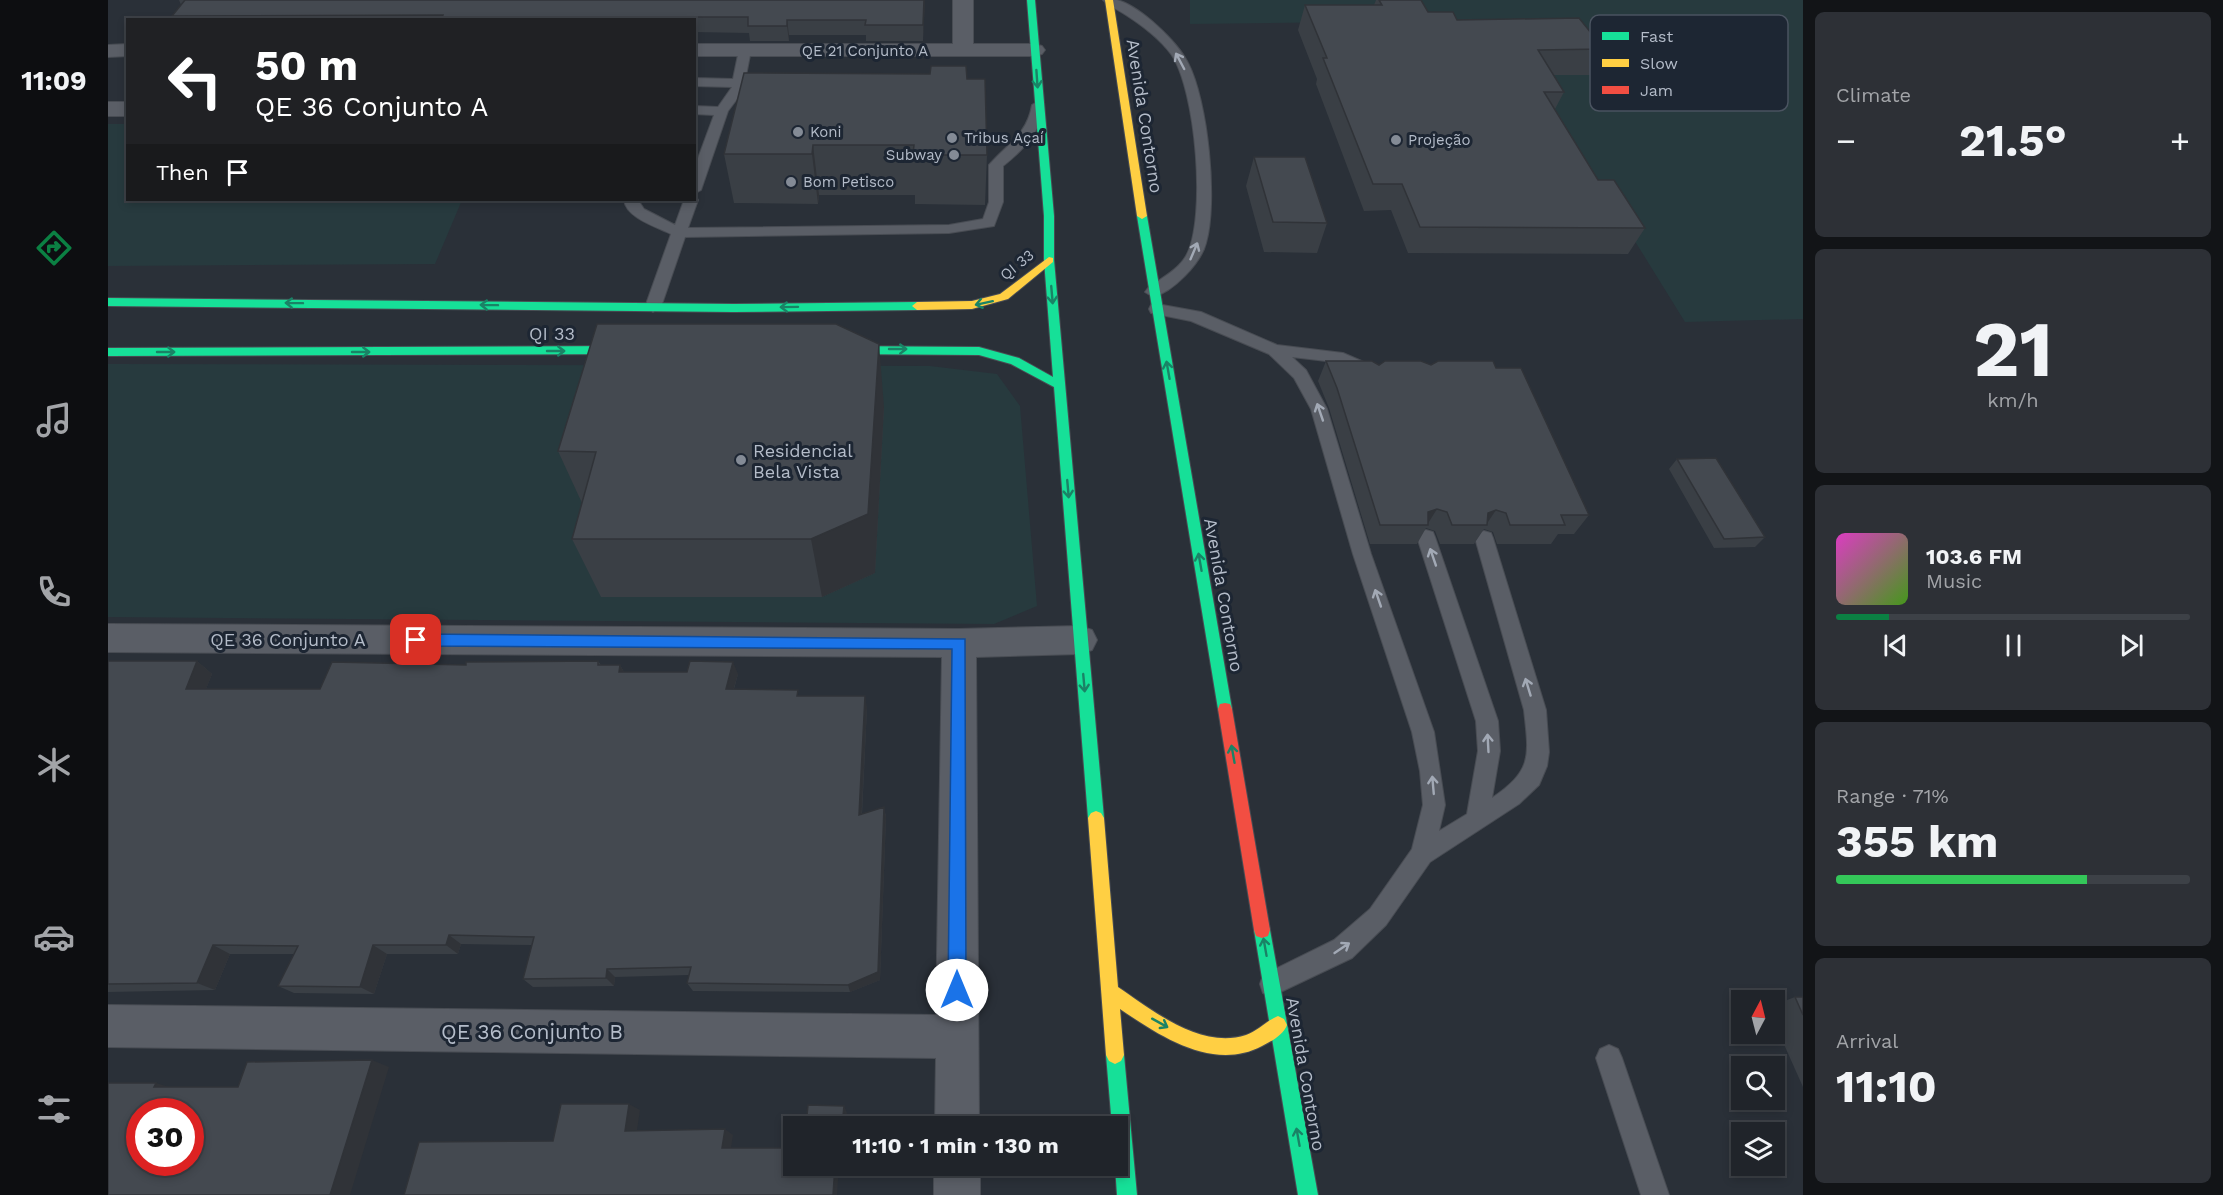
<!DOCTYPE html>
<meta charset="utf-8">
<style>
body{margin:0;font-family:"Work Sans",sans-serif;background:#2d3036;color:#f1f3f6;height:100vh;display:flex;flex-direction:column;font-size:22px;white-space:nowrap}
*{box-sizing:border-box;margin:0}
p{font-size:20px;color:#a2a4a8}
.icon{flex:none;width:33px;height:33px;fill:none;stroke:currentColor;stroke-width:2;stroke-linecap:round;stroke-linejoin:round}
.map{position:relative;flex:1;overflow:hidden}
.sheet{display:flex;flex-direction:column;gap:12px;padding:12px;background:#121417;width:420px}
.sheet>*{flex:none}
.hud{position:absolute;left:18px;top:18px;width:570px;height:183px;border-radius:0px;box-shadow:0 3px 9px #0003,0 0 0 2px #3d4147;background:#202124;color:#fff;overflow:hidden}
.needle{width:39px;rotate:7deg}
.controls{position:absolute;left:1623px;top:990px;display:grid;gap:12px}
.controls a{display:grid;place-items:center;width:54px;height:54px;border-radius:0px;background:#20242a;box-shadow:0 3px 9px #0003,0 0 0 2px #3d4147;font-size:30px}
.speed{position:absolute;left:18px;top:1098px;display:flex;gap:12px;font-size:30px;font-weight:700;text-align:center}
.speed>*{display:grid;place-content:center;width:78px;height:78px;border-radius:50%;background:#20242a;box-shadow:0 3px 9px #0003,0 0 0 2px #3d4147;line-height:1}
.speed .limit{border:9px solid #d22;background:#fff;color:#111}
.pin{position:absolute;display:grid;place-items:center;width:51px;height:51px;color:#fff;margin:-26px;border-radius:12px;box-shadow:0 3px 9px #0006}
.me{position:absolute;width:66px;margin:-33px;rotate:0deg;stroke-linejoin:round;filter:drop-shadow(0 0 4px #0008)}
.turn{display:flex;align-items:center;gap:21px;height:126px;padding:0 30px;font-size:27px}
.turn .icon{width:78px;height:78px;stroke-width:2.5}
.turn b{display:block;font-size:42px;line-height:51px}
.then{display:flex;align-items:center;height:57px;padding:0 30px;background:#0003;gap:12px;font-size:22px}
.big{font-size:45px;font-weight:700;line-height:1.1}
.sheet .card{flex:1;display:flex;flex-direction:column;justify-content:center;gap:9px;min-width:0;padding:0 21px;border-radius:9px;background:#2d3036}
.sheet .dial{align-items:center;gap:0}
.dial b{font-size:78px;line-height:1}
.song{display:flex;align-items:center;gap:18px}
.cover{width:72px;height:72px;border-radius:9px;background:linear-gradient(135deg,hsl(310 70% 55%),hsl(100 70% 35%))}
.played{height:6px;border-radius:3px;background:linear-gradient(90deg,#0b8043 15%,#3d4147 15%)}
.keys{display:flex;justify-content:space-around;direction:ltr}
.heat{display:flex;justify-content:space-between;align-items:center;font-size:33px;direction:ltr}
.charge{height:9px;border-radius:4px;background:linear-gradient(90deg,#34c759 71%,#3d4147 0)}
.trip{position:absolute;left:675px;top:1116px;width:345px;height:60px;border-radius:0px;background:#20242a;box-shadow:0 3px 9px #0003,0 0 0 2px #3d4147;font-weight:700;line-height:60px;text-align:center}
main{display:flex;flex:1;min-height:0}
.menu{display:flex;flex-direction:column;width:108px;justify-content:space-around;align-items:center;background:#0d0e11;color:#a2a4a8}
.menu .icon{width:42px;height:42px}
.menu .current{color:#0b8043}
.menu b{font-size:27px;color:#f1f3f6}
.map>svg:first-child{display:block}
.green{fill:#273a3e}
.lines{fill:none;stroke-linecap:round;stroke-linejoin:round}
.lane-casing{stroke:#484c53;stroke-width:2}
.street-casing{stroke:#484c53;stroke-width:2}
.fast-casing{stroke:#484c53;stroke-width:2}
.slow-casing{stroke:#484c53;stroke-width:2}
.jam-casing{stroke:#484c53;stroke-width:2}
.lane{fill:#5a5e66;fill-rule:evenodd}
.street{fill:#5a5e66;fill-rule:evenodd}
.fast{fill:#16e098;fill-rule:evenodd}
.slow{fill:#ffcf43;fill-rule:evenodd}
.jam{fill:#f24e42;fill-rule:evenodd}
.wall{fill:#3a3f45}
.shaded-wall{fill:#303338}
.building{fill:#444950;stroke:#303338;stroke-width:1.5;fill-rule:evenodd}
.oneway{stroke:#a2a9b5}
.oneway2{stroke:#1a8366}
.route{fill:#1a73e8;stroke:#114b97;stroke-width:1.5}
.poi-dot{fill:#848b96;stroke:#1d2633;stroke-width:2}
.labels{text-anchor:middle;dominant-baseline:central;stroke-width:6;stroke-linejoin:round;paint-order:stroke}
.far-street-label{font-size:15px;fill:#b4bcc9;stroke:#1d2633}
.far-poi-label{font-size:15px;fill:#b4bcc9;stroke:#1d2633;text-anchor:start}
.street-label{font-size:18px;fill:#b4bcc9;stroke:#1d2633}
.poi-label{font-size:18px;fill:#b4bcc9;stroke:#1d2633;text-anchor:start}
.near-street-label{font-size:21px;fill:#b4bcc9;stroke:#1d2633}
.key{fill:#1d2633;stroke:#4a5360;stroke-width:1.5}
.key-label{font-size:16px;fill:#b4bcc9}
</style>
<main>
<nav class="menu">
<b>11:09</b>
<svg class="icon current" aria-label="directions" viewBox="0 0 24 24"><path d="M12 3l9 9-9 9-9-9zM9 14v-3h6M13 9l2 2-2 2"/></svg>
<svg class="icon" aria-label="music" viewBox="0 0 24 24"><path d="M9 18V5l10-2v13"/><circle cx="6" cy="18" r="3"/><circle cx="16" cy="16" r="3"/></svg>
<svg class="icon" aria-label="phone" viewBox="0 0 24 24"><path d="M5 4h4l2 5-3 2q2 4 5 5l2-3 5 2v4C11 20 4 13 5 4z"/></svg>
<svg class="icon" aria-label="climate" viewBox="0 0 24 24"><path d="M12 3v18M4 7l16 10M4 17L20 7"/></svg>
<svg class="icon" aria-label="car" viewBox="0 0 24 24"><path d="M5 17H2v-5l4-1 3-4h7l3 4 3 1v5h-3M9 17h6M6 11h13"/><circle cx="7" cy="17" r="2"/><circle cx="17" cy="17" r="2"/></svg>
<svg class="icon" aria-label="filters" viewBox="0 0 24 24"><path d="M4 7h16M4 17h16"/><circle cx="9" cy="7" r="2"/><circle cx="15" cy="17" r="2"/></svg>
</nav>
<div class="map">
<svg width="1695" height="1195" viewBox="0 0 1695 1195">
<rect width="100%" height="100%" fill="#2a3038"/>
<path class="green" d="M1082 0H1695V319L1577 322 1390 20 1082 24Z
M0 124H19L20 200H354L327 264 0 266Z
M0 364 822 366 889 374 912 406 929 606 886 624 0 617Z"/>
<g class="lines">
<g class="lane-casing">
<path id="lane" d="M995 0C999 0 1005 0 1009 0 1032 6 1070 42 1080 63 1100 101 1110 202 1098 243 1093 263 1065 292 1045 297L1037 292 1040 288C1052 279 1070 270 1078 256 1099 219 1088 89 1063 54 1051 38 1035 26 1018 15 1011 10 1001 6 995 0Z
M637 46 643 50 635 91 620 111 593 190 586 194V169L606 115 586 114V106L610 107 624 87 586 86V78L625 79 631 50Z
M930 101 936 105C933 132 915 150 895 166V202L886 226 841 233 577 237 553 307 545 312 537 307 563 234C549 227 518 218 516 200H530L536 209 567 225 576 200H586L588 197 590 200 580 228 841 225 875 219 881 202V165C899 144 919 135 924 105Z
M1049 304 1093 312 1169 345 1235 353 1258 363 1269 375 1261 381 1227 362 1184 357 1198 370 1219 409 1263 554 1326 732 1337 805 1331 831 1359 814 1370 751 1368 721 1309 537 1311 532 1318 530 1325 532 1327 537 1390 721 1392 751 1384 798C1425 770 1421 756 1416 710L1367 538 1369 533 1376 531 1383 533 1385 538 1438 710 1441 752 1439 766 1431 785 1411 804 1322 862 1278 925 1244 958 1164 996 1155 993 1152 984 1155 975 1226 940 1262 909 1304 849 1315 805 1312 771 1304 732 1245 554 1203 409 1186 378 1161 354 1083 321 1043 313 1041 309 1043 305Z
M1501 1045 1510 1049 1514 1058 1561 1195H1533L1488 1058 1492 1049Z"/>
</g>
<g class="street-casing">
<path id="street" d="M845 0H865V44H927L934 46 937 50 934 54 927 56H586V44H845Z
M20 44V56L0 57V45Z
M0 102H20V116H0Z
M0 624 851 629 972 626 984 630 989 640 984 650 972 654 868 657 871 1126H827L828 1058 0 1047V1005L828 1015 834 657 0 652Z
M826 1166H872V1195H826Z"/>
</g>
<g class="fast-casing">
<path id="fast" d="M919 0H927L946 216V260L996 818 993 823 988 825 983 823 980 818 946 387 903 364 871 355 728 354 722 350 728 346 871 347 911 358 945 377 936 260V216Z
M1034 213 1039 216 1124 709 1122 714 1117 715 1112 714 1110 709 1029 216Z
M0 298 626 304 809 302 814 306 809 310 626 312 0 306Z
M526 346 532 350 526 354 0 356V348Z
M1154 922 1160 924 1162 930 1210 1195H1190L1146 930 1148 924Z
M1007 1046 1013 1049 1016 1055 1029 1195H1009L1007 1166H1010V1126H1004L998 1055 1001 1049Z"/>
</g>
<g class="slow-casing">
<path id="slow" d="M997 0H1005L1039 216 1034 219 1029 216Z
M941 257 945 258V262L900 299 864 309 809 310 804 306 809 302 864 301 892 294Z
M988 811 993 813 996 818 1010 987C1044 1010 1093 1050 1138 1035 1150 1031 1158 1021 1170 1016L1176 1019 1179 1025C1175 1035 1164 1041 1154 1046 1105 1072 1052 1036 1012 1009L1016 1055 1013 1061 1007 1064 1001 1061 998 1055 980 818 983 813Z"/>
</g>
<g class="jam-casing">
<path id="jam" d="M1117 703 1122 704 1124 709 1162 930 1160 936 1154 938 1148 936 1146 930 1110 709 1112 704Z"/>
</g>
<use href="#lane" class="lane"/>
<use href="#street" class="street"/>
<use href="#fast" class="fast"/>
<use href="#slow" class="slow"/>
<use href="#jam" class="jam"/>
</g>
<path class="wall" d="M71 0H817L815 41H758V35H681V41H642L641 33 586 32V20H66L64 16 73 5Z
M1268 0H1313L1320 12 1349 20 1496 49 1482 75H1445L1456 92 1447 109 1490 180 1537 228 1520 254 1300 253 1283 210 1256 211 1208 84 1209 79 1190 30 1197 5H1266Z
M859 79 879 155 877 205 807 204V195H711L710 204 626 203 616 154Z
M1146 157 1219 223 1209 253 1156 252 1138 186Z
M1218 361 1271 365H1323L1388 368 1481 515 1466 534H1450L1443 544H1389L1385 532 1376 529 1366 544H1332L1327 531 1318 528 1309 544H1262L1221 408 1210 381Z
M776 407 767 573 714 597H493L464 539 474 503 450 451Z
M1569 459 1657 537 1647 547 1606 548 1561 469Z
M0 661H89L104 674 98 689H212L358 665 490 661 493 665H512L516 672 630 674 626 689 692 696 759 708 754 814 776 807 778 817 772 980 742 992 585 991 579 983 581 975 507 977 506 986 425 987 415 979 424 945 353 944 350 954H279L266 994 186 993 170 986 186 954H122L107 990 0 992Z
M1687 997H1695V1087L1666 1022V1005Z"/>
<path class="shaded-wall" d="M816 0H817L815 41V25Z
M679 20 681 35V41L679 26Z
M705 145 711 195 710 204 704 154Z
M771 344 776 407 767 573 714 597 703 539Z
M1329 509 1319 525 1320 512Z
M1388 510 1378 525 1380 513Z
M89 661 104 674 93 702 78 689Z
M625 662 630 674 622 701 618 689Z
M512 665 519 678 511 672Z
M757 696 759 708 753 826 751 815Z
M776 807 778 817 772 980 742 992 740 985Z
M341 935 353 944 350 954 338 945Z
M105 945 122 954 107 990 89 983Z
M265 945 279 954 266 994 252 987Z
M499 969 507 977 506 986 498 978Z
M264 1060 281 1067 242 1195H222Z
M48 1083 71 1090 46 1087Z
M521 1104 532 1110 528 1137 517 1131Z
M736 1106 739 1113 738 1126H734Z
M617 1129 625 1135 622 1154 614 1148Z
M727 1166H731L729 1195H725Z"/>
<path class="building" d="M77 0H816L815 25H757L758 20H679V26H640V17H543L542 20H333L335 15 64 16Z
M1271 0H1313L1320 12H1345L1349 20 1471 18 1496 49 1430 50 1456 92H1436L1490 180H1506L1537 228 1312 227 1294 184H1265L1215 58H1219L1197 5H1274Z
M823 66H858L859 79H877L879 155H805L806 145H705L704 154H616L636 73 822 74Z
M1146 157H1197L1219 223 1165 222Z
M489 324H728L771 344 760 514 703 539H464L488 452 450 451Z
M1218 361H1264L1271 365 1277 361H1313L1323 365 1330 361H1385L1388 368H1413L1481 515H1453L1457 525H1402L1398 513 1388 510 1380 513 1379 525H1344L1339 512 1329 509 1320 512V525H1272L1229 388Z
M1608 458 1657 537 1616 539 1569 459Z
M0 661H89L78 689H212L224 662 358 665V662L490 661V665H512L511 672H579L582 661 625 662 618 689 690 690 689 696H757L751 815 776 807 770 972 740 985 579 983 583 967 499 969 498 978 415 979 426 937 341 935 338 945H265L252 987 170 986 190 946 105 945 89 983 0 984Z
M1687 997H1695V1015Z
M264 1060 222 1195H0V1083H48L46 1087H130L139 1062ZM32 1112H82V1162H32Z
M453 1104H521L517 1131 617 1129 614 1148H686V1166H727L725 1195H296L311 1142 445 1141Z
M700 1105 736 1106 734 1126H698Z"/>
<defs><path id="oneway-shaft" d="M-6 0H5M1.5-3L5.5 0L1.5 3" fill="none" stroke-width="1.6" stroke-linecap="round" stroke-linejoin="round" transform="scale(1.5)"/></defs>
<g class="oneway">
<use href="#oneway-shaft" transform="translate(1072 61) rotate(-118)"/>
<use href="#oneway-shaft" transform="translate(1086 251) rotate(-67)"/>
<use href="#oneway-shaft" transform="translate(1212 412) rotate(-109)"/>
<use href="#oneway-shaft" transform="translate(1325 557) rotate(-109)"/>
<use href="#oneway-shaft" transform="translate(1270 598) rotate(-109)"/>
<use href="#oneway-shaft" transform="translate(1420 687) rotate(-107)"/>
<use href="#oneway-shaft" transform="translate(1380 743) rotate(-93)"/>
<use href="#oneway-shaft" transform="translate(1325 785) rotate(-95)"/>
<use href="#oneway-shaft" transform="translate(1234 948) rotate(-34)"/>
</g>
<g class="oneway2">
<use href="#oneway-shaft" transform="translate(929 79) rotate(86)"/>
<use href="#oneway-shaft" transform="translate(944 295) rotate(85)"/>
<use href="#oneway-shaft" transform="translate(186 303) rotate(-179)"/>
<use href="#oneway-shaft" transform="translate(876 303) rotate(168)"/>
<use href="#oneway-shaft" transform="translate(381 305) rotate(-179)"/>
<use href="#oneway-shaft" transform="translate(681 307) rotate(179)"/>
<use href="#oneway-shaft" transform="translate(790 349)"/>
<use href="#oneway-shaft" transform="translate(448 351)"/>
<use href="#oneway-shaft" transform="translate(58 352)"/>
<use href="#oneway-shaft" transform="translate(253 352)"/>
<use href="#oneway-shaft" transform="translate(1060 370) rotate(-100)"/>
<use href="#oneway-shaft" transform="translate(960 489) rotate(85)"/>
<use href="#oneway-shaft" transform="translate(1092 562) rotate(-100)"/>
<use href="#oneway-shaft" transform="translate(976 683) rotate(85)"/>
<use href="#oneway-shaft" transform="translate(1125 754) rotate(-100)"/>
<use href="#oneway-shaft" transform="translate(1157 947) rotate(-100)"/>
<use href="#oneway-shaft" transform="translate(1052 1023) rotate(29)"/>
<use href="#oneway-shaft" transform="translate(1190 1137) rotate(-100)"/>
</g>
<path class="route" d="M308 634 857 639 858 990 855 996 849 999 843 996 840 990 844 649 308 646 300 640Z"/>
<g class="poi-dot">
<circle cx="690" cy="132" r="6"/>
<circle cx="844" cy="138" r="6"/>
<circle cx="1288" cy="140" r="6"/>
<circle cx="846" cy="155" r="6"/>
<circle cx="683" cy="182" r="6"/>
<circle cx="633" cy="460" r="6"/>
</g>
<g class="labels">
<g class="far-street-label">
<text x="757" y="51">QE 21 Conjunto A</text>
<text transform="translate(909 265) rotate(-39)">QI 33</text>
</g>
<g class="far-poi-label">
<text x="702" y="132">Koni</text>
<text x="856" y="138">Tribus Açaí</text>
<text x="1300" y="140">Projeção</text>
<text x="834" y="155" text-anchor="end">Subway</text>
<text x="695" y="182">Bom Petisco</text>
</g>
<g class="street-label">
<text transform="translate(1037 116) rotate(81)">Avenida Contorno</text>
<text x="444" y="333">QI 33</text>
<text transform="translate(1116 595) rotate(80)">Avenida Contorno</text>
<text x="180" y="639">QE 36 Conjunto A</text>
<text transform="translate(1198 1074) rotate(80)">Avenida Contorno</text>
</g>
<g class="poi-label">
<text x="645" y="450">Residencial<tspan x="645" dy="21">Bela Vista</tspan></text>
</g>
<g class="near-street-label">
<text x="424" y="1031">QE 36 Conjunto B</text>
</g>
</g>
<rect x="1482" y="15" width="198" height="96" rx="9" class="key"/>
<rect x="1494" y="32" width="27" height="8" fill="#16e098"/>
<rect x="1494" y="59" width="27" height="8" fill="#ffcf43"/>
<rect x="1494" y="86" width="27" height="8" fill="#f24e42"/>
<g class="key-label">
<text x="1532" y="42">Fast</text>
<text x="1532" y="69">Slow</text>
<text x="1532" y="96">Jam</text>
</g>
</svg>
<div class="controls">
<a><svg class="needle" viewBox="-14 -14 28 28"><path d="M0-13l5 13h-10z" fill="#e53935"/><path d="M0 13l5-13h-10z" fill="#a2a4a8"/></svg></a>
<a><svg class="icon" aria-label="search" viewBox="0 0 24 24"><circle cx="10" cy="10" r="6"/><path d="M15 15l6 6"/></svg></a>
<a><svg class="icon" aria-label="layers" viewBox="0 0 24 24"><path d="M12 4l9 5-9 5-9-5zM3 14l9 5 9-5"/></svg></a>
</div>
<div class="speed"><div class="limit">30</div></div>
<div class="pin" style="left:308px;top:640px;background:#d93025"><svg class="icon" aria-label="arrive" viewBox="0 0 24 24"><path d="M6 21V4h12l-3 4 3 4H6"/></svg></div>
<svg class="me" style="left:849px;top:990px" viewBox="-20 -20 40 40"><circle r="19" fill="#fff"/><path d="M0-13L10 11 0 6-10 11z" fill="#1a73e8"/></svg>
<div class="trip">11:10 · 1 min · 130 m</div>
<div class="hud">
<div class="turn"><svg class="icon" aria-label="left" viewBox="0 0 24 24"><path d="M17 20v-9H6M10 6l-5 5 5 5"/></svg><div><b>50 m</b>QE 36 Conjunto A</div></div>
<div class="then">Then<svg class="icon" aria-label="arrive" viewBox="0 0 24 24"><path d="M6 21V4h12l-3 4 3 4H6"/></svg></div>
</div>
</div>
<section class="sheet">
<div class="card"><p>Climate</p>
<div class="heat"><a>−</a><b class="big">21.5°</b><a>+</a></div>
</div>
<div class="card dial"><b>21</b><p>km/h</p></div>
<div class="card">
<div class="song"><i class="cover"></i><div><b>103.6 FM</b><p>Music</p></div></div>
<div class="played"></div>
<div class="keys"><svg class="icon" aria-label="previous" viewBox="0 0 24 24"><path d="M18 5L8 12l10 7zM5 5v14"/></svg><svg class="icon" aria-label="pause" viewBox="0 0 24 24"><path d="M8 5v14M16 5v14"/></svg><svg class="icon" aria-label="next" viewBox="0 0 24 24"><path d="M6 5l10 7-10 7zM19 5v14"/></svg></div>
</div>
<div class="card"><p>Range · 71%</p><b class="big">355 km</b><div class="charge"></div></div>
<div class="card"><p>Arrival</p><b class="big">11:10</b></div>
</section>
</main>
